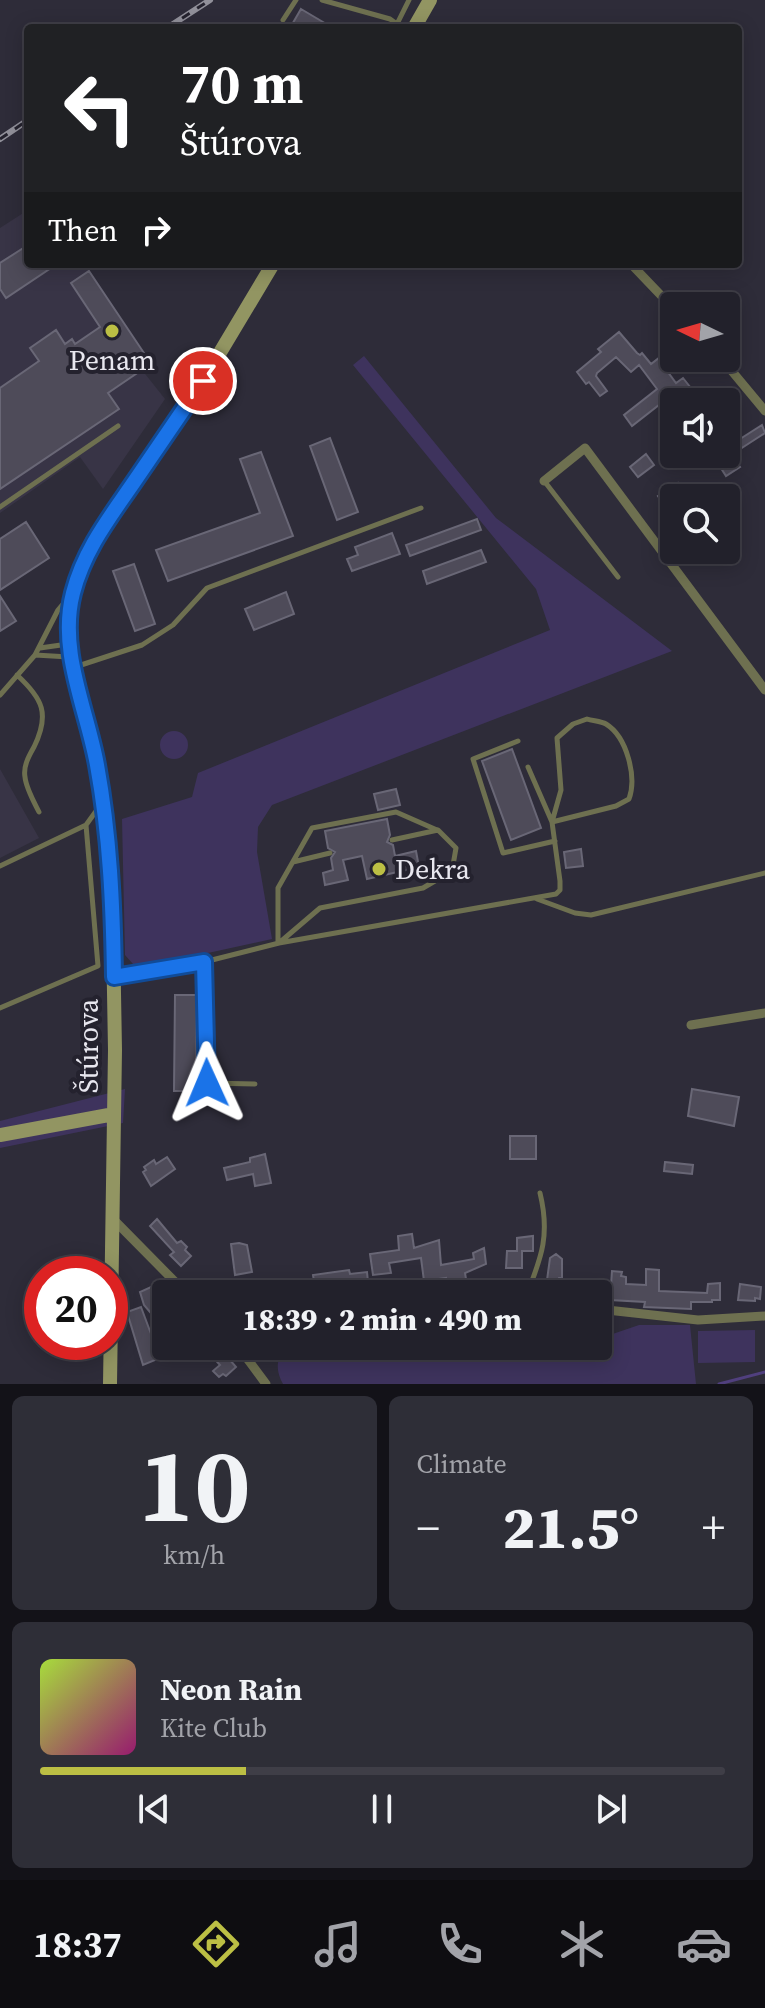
<!DOCTYPE html>
<meta charset="utf-8">
<style>
body{margin:0;font-family:"Source Serif 4",serif;background:#2e2e37;color:#f1f3f6;height:100vh;display:flex;flex-direction:column;font-size:30px;white-space:nowrap}
*{box-sizing:border-box;margin:0}
p{font-size:26px;color:#a2a3a9}
.icon{flex:none;width:44px;height:44px;fill:none;stroke:currentColor;stroke-width:2;stroke-linecap:round;stroke-linejoin:round}
.map{position:relative;height:1384px;overflow:hidden}
.sheet{display:flex;flex-direction:column;gap:12px;padding:12px;background:#131218;flex:1}
.sheet>*{flex:none}
.hud{position:absolute;left:24px;top:24px;width:718px;height:244px;border-radius:8px;box-shadow:0 4px 20px #0003,0 0 0 2px #3f3e47;background:#202124;color:#fff;overflow:hidden}
.needle{width:52px;rotate:275deg}
.buttons{position:absolute;left:660px;top:292px;display:grid;gap:16px}
.buttons a{display:grid;place-items:center;width:80px;height:80px;border-radius:8px;background:#22212b;box-shadow:0 4px 20px #0003,0 0 0 2px #3f3e47;font-size:40px}
.speed{position:absolute;left:24px;top:1256px;display:flex;gap:16px;font-size:40px;font-weight:700;text-align:center}
.speed>*{display:grid;place-content:center;width:104px;height:104px;border-radius:50%;background:#22212b;box-shadow:0 4px 20px #0003,0 0 0 2px #3f3e47;line-height:1}
.speed .limit{border:12px solid #d22;background:#fff;color:#111}
.pin{position:absolute;display:grid;place-items:center;width:68px;height:68px;color:#fff;margin:-34px;border:4px solid #fff;border-radius:50%;box-shadow:0 2px 8px #0007}
.me{position:absolute;width:88px;margin:-44px;rotate:359deg;stroke-linejoin:round;filter:drop-shadow(0 0 6px #0008)}
.turn{display:flex;align-items:center;gap:28px;height:168px;padding:0 24px;font-size:36px}
.turn .icon{width:104px;height:104px;stroke-width:2.5}
.turn b{display:block;font-size:56px;line-height:68px}
.then{display:flex;align-items:center;height:76px;padding:0 24px;background:#0003;gap:16px;font-size:30px}
.big{font-size:60px;font-weight:800;line-height:1.1}
.sheet .tile{flex:1;display:flex;flex-direction:column;justify-content:center;gap:12px;min-width:0;padding:0 28px;border-radius:12px;background:#2e2e37}
.sheet .dial{align-items:center;gap:0}
.dial b{font-size:104px;line-height:1}
.song{display:flex;align-items:center;gap:24px}
.cover{width:96px;height:96px;border-radius:12px;background:linear-gradient(135deg,hsl(80 70% 55%),hsl(320 70% 35%))}
.played{height:8px;border-radius:4px;background:linear-gradient(90deg,#bcbf44 30%,#3f3e47 30%)}
.keys{display:flex;justify-content:space-around;direction:ltr}
.heat{display:flex;justify-content:space-between;align-items:center;font-size:44px;direction:ltr}
.sheet .tiles{flex:1;display:grid;gap:12px;grid-template-columns:1fr 1fr}
.tile:last-child{grid-column:span 2}
.trip{position:absolute;left:152px;top:1280px;width:460px;height:80px;border-radius:8px;background:#22212b;box-shadow:0 4px 20px #0003,0 0 0 2px #3f3e47;font-weight:800;line-height:80px;text-align:center}
.tabs{display:flex;height:128px;justify-content:space-around;align-items:center;background:#0e0d11;color:#a2a3a9}
.tabs .icon{width:56px;height:56px}
.tabs .on{color:#bcbf44}
.tabs b{font-size:36px;color:#f1f3f6}
.map>svg:first-child{display:block}
.built{fill:#383446}
.green{fill:#3e335d}
.lines{fill:none;stroke-linecap:round;stroke-linejoin:round}
.stream{stroke:#503f7e;stroke-width:3}
.building{fill:#4e4b59;stroke:#696776;stroke-width:2}
.lane{stroke:#6e7050;stroke-width:5}
.street{stroke:#6e7050;stroke-width:9}
.secondary{stroke:#929562;stroke-width:14}
.rail-casing{stroke:#91909a;stroke-width:6}
.rail{stroke:#24222e;stroke-width:3;stroke-dasharray:9;stroke-linecap:butt}
.route-casing{stroke:#114b97;stroke-width:20}
.route{stroke:#1a73e8;stroke-width:14}
.poi-dot{fill:#bcbf44;stroke:#24222e;stroke-width:3}
.labels{text-anchor:middle;dominant-baseline:central;stroke-width:8;stroke-linejoin:round;paint-order:stroke}
.poi-label{font-size:28px;fill:#e8e7ef;stroke:#24222e}
.street-label{font-size:28px;fill:#e8e7ef;stroke:#24222e}
</style>
<div class="map">
<svg width="765" height="1384" viewBox="0 0 765 1384">
<rect width="100%" height="100%" fill="#2e2c39"/>
<path class="built" d="M28 210V264H85L148 359 149 365 142 370 165 399 103 489 80 457 0 513V228Z
M0 769 39 838 0 858Z"/>
<path class="green" d="M364 356 496 518 672 651 272 805 258 827 257 852 272 939 153 965 133 964 125 955 122 819 192 797 198 773 550 630 536 589 353 365Z
M160 745a14 14 0 1 1 28 0a14 14 0 1 1-28 0Z
M125 1089 123 1123 0 1148V1121Z
M639 1325H690L696 1384H283C275 1369 276 1359 287 1346H342L347 1356 523 1346H598V1339Z
M755 1330V1362L698 1363V1331Z"/>
<g class="lines">
<path class="stream" d="M719 1384 765 1372"/>
</g>
<path class="building" d="M301 9 333 28H290Z
M28 245V264H57L6 298 0 289V263Z
M89 271 148 359 146 361 149 365 108 393 119 409 0 489V388L39 361 30 348 56 330 65 344 72 339 75 344 100 327 71 283Z
M619 332 637 353 640 355 642 353 651 364 664 354 672 364 665 368 676 383 683 378 702 402H679L673 394 632 426 624 415 657 389 639 365 631 372 616 357 597 373 596 376 607 391 600 396 589 382 586 384 577 372 601 352 598 349Z
M762 425 765 433 731 455 740 467 726 476 712 454H726V448Z
M330 438 358 512 337 520 310 446Z
M261 452 293 536 168 581 156 550 260 513 240 459Z
M646 454 654 465 638 477 630 467Z
M678 483 688 498H674L664 505 658 496Z
M477 519 481 530 410 556 406 545Z
M26 522 49 558 0 590V539Z
M392 533 400 554 352 571 347 559 358 555 355 547Z
M481 550 486 562 427 584 423 571Z
M134 564 155 624 135 631 113 571Z
M286 592 294 614 254 630 245 609Z
M0 596 16 621 0 631Z
M512 749 541 828 511 840 482 761Z
M396 789 400 805 378 810 374 794Z
M387 819 390 835 387 842 393 845 395 856 416 851 419 867 367 879 362 856 343 860 348 880 325 885 323 873 333 870 331 858 335 852 328 848 325 831Z
M581 849 583 866 566 868 564 852Z
M175 995H197L196 1091H174Z
M692 1089 739 1097 734 1126 688 1116Z
M510 1136H536V1159H510Z
M265 1154 271 1183 255 1186 253 1174 227 1180 224 1168 250 1162V1158Z
M167 1157 175 1169 151 1186 143 1172 146 1170 144 1167 154 1160 156 1164Z
M665 1162 693 1165 692 1174 664 1171Z
M157 1219 177 1243 181 1241 187 1247 185 1250 191 1256 181 1266 170 1255 174 1252 150 1226Z
M412 1234 414 1248 439 1240 441 1265 474 1259 473 1253 484 1248 486 1264 465 1273 466 1279 446 1282V1278L424 1281 421 1258 389 1263 391 1273 373 1275 370 1254 399 1250 398 1236Z
M533 1236V1251H522V1268H506L507 1251H517V1238Z
M239 1243 247 1245 252 1272 235 1275 231 1244Z
M556 1254 562 1259V1278H559L558 1281 547 1280 550 1258Z
M646 1269 659 1270V1291L707 1293 708 1284 720 1283V1300H712V1302H691V1309L644 1307 645 1302 610 1300 612 1271 622 1272 621 1276 626 1277V1284L646 1285Z
M349 1270 350 1274 367 1272 368 1282 359 1284 360 1294H316L313 1275Z
M740 1284 761 1287 760 1299 755 1298V1301L738 1300Z
M151 1287 160 1306 166 1299V1331L144 1305 140 1292Z
M141 1307 160 1358 143 1365 127 1312Z
M75 1342H89L90 1356 76 1357Z
M203 1346H218L236 1367 226 1376 223 1374 219 1377 213 1371 220 1365Z"/>
<g class="lines">
<path class="lane" d="M322 0 390 19 397 24 392 28
M283 20 296 0
M402 28 397 24 409 0
M545 482 618 577
M0 507 118 426
M40 648 68 644
M35 655 69 657
M78 666 142 645 173 625 207 588 421 508
M17 675C43 699 50 714 34 747 29 756 23 766 25 777 26 788 34 802 39 812
M0 695 35 655 58 610 68 598
M587 719C593 721 601 721 606 724 627 737 637 777 629 799L616 806 552 822 561 790 557 738 573 724Z
M518 741 473 759 503 853 555 841
M293 862 330 853
M0 866 86 825
M537 899 575 913 591 915 765 873
M278 942V888L312 828 396 812 437 830
M279 943 320 908 423 888 452 871 456 848 438 830 392 840
M204 962 207 1083 255 1084
M115 977 204 962 279 943 556 894 560 890V881L552 822 528 767
M0 1008 98 966 86 825 99 807
M527 1294C542 1256 550 1234 540 1193"/>
<path class="street" d="M631 264 674 309
M721 358 765 411
M544 481 585 448 765 690
M691 1025 765 1013
M113 1219 187 1294
M406 1294 470 1287 513 1294
M598 1309 698 1320 765 1316
M238 1346 266 1384
M247 1355 260 1346"/>
<path class="secondary" d="M414 28 430 0
M0 1135 114 1114
M110 1384 115 1050 112 878 97 765 69 644 71 603 77 579 93 543 203 381 273 264"/>
<g class="rail-casing">
<path id="rail" d="M167 28 210 0
M0 139 28 120"/>
</g>
<use href="#rail" class="rail"/>
</g>
<g class="lines">
<g class="route-casing">
<path id="route" d="M203 381C180 415 157 448 134 482 110 517 84 550 73 593 58 651 87 709 97 765 110 836 113 906 114 977L204 962 207 1083"/>
</g>
<use href="#route" class="route"/>
</g>
<g class="poi-dot">
<circle cx="112" cy="331" r="8"/>
<circle cx="379" cy="869" r="8"/>
</g>
<g class="labels">
<g class="poi-label">
<text x="112" y="360">Penam</text>
<text x="395" y="869" text-anchor="start">Dekra</text>
</g>
<g class="street-label">
<text transform="translate(88 1046) rotate(-90)">Štúrova</text>
</g>
</g>
</svg>
<div class="buttons">
<a><svg class="needle" viewBox="-14 -14 28 28"><path d="M0-13l5 13h-10z" fill="#e53935"/><path d="M0 13l5-13h-10z" fill="#a2a3a9"/></svg></a>
<a><svg class="icon" aria-label="sound" viewBox="0 0 24 24"><path d="M4 9h4l5-4v14l-5-4H4zM17 9q2 3 0 6"/></svg></a>
<a><svg class="icon" aria-label="search" viewBox="0 0 24 24"><circle cx="10" cy="10" r="6"/><path d="M15 15l6 6"/></svg></a>
</div>
<div class="speed"><div class="limit">20</div></div>
<div class="pin" style="left:203px;top:381px;background:#d93025"><svg class="icon" aria-label="arrive" viewBox="0 0 24 24"><path d="M6 21V4h12l-3 4 3 4H6"/></svg></div>
<svg class="me" style="left:207px;top:1083px" viewBox="-20 -20 40 40"><path d="M0-17L14 15 0 8-14 15z" fill="#1a73e8" stroke="#fff" stroke-width="4"/></svg>
<div class="trip">18:39 · 2 min · 490 m</div>
<div class="hud">
<div class="turn"><svg class="icon" aria-label="left" viewBox="0 0 24 24"><path d="M17 20v-9H6M10 6l-5 5 5 5"/></svg><div><b>70 m</b>Štúrova</div></div>
<div class="then">Then<svg class="icon" aria-label="right" viewBox="0 0 24 24"><path d="M7 20v-9h11M14 6l5 5-5 5"/></svg></div>
</div>
</div>
<section class="sheet">
<div class="tiles">
<div class="tile dial"><b>10</b><p>km/h</p></div>
<div class="tile"><p>Climate</p>
<div class="heat"><a>−</a><b class="big">21.5°</b><a>+</a></div>
</div>
<div class="tile">
<div class="song"><i class="cover"></i><div><b>Neon Rain</b><p>Kite Club</p></div></div>
<div class="played"></div>
<div class="keys"><svg class="icon" aria-label="previous" viewBox="0 0 24 24"><path d="M18 5L8 12l10 7zM5 5v14"/></svg><svg class="icon" aria-label="pause" viewBox="0 0 24 24"><path d="M8 5v14M16 5v14"/></svg><svg class="icon" aria-label="next" viewBox="0 0 24 24"><path d="M6 5l10 7-10 7zM19 5v14"/></svg></div>
</div>
</div>
</section>
<nav class="tabs">
<b>18:37</b>
<svg class="icon on" aria-label="directions" viewBox="0 0 24 24"><path d="M12 3l9 9-9 9-9-9zM9 14v-3h6M13 9l2 2-2 2"/></svg>
<svg class="icon" aria-label="music" viewBox="0 0 24 24"><path d="M9 18V5l10-2v13"/><circle cx="6" cy="18" r="3"/><circle cx="16" cy="16" r="3"/></svg>
<svg class="icon" aria-label="phone" viewBox="0 0 24 24"><path d="M5 4h4l2 5-3 2q2 4 5 5l2-3 5 2v4C11 20 4 13 5 4z"/></svg>
<svg class="icon" aria-label="climate" viewBox="0 0 24 24"><path d="M12 3v18M4 7l16 10M4 17L20 7"/></svg>
<svg class="icon" aria-label="car" viewBox="0 0 24 24"><path d="M5 17H2v-5l4-1 3-4h7l3 4 3 1v5h-3M9 17h6M6 11h13"/><circle cx="7" cy="17" r="2"/><circle cx="17" cy="17" r="2"/></svg>
</nav>
